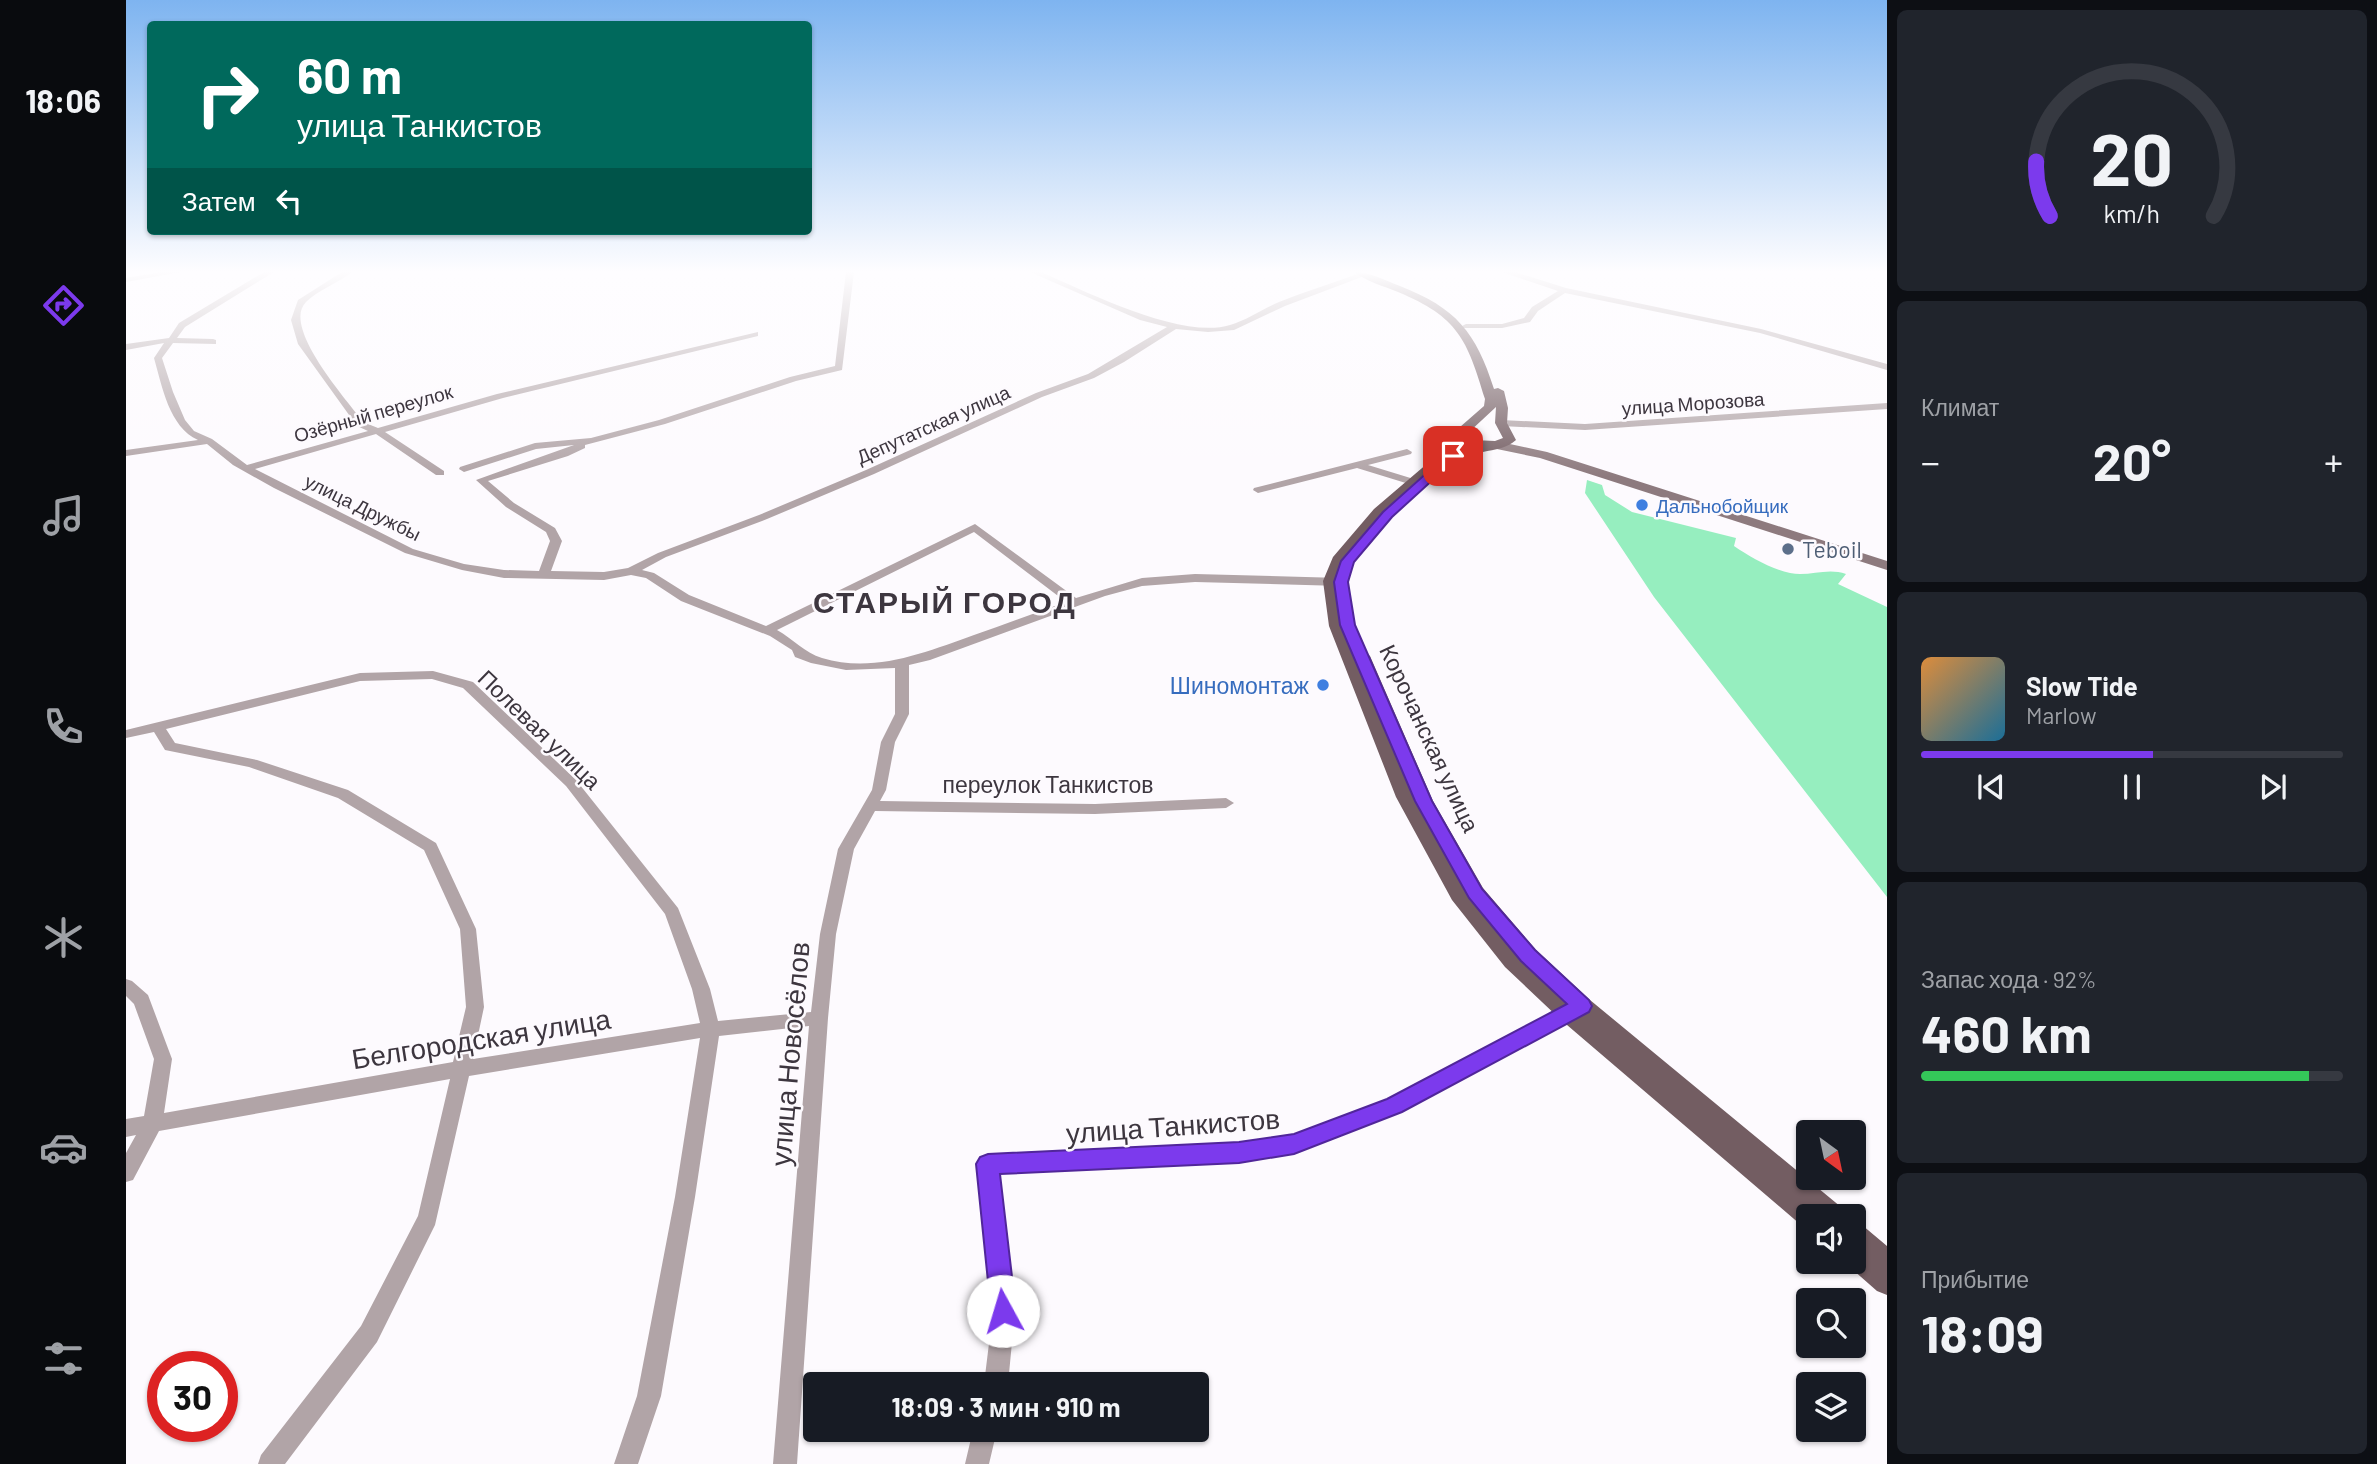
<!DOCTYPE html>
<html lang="ru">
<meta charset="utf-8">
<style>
body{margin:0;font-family:Barlow,sans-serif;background:#20242c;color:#f1f3f6;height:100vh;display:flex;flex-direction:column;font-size:26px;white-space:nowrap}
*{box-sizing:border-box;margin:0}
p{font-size:23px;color:#9ea1a6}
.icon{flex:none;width:38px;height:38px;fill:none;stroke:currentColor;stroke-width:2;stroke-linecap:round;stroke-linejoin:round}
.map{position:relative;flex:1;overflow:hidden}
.sheet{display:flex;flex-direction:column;gap:10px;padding:10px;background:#0d0f14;width:490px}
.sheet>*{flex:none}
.guide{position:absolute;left:21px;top:21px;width:665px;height:214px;border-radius:7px;box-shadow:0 2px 5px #0004;background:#00695c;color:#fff;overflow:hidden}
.needle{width:46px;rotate:147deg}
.tools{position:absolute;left:1670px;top:1120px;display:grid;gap:14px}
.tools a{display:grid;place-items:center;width:70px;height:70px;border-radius:7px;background:#171b24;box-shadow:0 2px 5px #0004;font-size:35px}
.speed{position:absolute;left:21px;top:1351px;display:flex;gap:14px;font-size:35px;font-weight:700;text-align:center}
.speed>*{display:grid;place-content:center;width:91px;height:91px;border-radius:50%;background:#171b24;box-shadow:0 2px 5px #0004;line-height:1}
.speed .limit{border:10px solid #d22;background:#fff;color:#111}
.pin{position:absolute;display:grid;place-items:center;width:60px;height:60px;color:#fff;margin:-30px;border-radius:14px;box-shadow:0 4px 10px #0006}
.me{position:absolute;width:77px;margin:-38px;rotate:354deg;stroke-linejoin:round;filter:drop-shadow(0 0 5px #0008)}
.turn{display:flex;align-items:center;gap:24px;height:147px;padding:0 35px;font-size:32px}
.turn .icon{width:91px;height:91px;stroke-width:2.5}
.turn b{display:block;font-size:49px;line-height:60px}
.then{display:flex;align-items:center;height:66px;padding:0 35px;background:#0003;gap:14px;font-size:26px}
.big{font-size:52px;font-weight:700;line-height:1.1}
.sheet .tile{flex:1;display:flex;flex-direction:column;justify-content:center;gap:10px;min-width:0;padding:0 24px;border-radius:10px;background:#20242c}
.sheet .dial{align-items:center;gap:0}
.dial svg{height:182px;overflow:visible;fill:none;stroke:#363941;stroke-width:7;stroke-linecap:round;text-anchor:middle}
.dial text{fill:#f1f3f6;stroke:none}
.song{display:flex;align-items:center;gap:21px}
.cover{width:84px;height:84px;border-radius:10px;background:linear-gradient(135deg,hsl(30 70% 55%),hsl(200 70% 35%))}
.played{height:7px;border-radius:4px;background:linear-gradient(90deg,#7c3aed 55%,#363941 55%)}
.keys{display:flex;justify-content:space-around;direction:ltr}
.heat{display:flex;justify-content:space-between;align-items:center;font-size:38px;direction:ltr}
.charge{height:10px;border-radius:5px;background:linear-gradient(90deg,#34c759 92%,#363941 0)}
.trip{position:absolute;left:677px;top:1372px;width:406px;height:70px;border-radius:7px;background:#171b24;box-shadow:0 2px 5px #0004;font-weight:700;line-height:70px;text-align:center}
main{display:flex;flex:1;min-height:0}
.tab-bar{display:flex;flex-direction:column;width:126px;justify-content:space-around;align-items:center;background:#090b0e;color:#9ea1a6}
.tab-bar .icon{width:49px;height:49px}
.tab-bar .selected{color:#7c3aed}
.tab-bar b{font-size:32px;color:#f1f3f6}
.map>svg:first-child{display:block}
.green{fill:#96eebf}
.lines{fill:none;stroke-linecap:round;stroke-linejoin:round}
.minor{fill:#b1a4a7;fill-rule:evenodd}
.secondary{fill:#8d7a7e;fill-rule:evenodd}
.primary{fill:#735d62;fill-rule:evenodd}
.route{fill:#7c3aed;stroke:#51269a;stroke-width:2}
.shop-dot{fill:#3f7fe0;stroke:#fdfafe;stroke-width:2.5}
.service-dot{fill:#5c6f8a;stroke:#fdfafe;stroke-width:2.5}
.labels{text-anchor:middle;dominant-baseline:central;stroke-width:5;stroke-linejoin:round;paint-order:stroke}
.far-street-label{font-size:19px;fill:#3d363f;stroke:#fdfafe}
.far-shop-label{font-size:19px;fill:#366cbe;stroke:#fdfafe;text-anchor:start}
.service-label{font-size:23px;fill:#4e5e75;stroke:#fdfafe;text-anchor:start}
.shop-label{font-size:23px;fill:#366cbe;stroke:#fdfafe;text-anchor:end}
.street-label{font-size:23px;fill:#3d363f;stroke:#fdfafe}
.near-street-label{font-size:28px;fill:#3d363f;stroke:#fdfafe}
.district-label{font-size:30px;font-weight:bold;letter-spacing:2px;fill:#3d363f;stroke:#fdfafe}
</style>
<main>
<nav class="tab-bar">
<b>18:06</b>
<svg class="icon selected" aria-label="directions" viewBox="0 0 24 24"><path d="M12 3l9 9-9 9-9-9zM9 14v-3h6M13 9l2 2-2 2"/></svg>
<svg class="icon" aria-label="music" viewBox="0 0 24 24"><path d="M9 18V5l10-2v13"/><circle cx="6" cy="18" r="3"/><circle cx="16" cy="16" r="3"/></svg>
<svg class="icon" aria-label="phone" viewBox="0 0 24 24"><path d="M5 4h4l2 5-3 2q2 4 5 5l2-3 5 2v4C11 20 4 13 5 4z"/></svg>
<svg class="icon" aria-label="climate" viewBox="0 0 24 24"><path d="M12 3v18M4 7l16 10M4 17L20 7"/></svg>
<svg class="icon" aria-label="car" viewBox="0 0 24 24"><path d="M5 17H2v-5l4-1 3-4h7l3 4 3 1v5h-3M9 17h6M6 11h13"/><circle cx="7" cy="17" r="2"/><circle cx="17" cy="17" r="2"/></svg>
<svg class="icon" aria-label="filters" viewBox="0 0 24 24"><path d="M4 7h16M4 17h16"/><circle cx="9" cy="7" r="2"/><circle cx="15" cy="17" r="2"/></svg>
</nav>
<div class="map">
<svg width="1761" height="1464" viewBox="0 0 1761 1464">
<rect width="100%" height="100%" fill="#fdfafe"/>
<path class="green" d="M1461 480 1476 485 1479 495 1506 512 1610 538 1608 546C1624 557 1645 569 1664 573 1683 577 1701 567 1720 574L1712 584 1761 607V897L1528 597 1459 493Z"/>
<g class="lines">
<path class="minor" d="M35 272H55L0 282V278Z
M138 272H148L59 327 51 338 87 339 90 340V344L47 343 36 358 47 392 59 420 68 431 86 439 121 465 242 431 231 426 172 344 165 320 172 300 216 272H226C212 283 192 290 180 302 155 327 221 400 237 422L252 428 371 394 632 332V336L377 398 259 432 318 471V475H310L250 434 129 469 287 549 338 564 378 570 413 571 424 541 420 532 380 507 350 480 448 445 410 449 338 472 333 469 334 467 409 443 465 438 533 420 664 377 709 366 720 272H728L716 370 670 381 539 424 459 445V448L442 456 362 481 388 503 429 528 436 541 425 571 478 572 502 568 532 553 633 515 740 470 910 393 962 374 1041 327 1014 320 904 272H915C961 292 1056 340 1104 325 1121 320 1137 309 1153 302 1180 291 1207 283 1234 273L1241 275 1159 306 1108 330 1082 332 1050 329 998 362 968 378 916 397 748 474 641 519 540 557 516 570 528 573 563 595 640 626 849 524 950 598 1016 578 1069 574 1215 578 1221 582 1215 586 1069 582 1016 586 979 596 804 660 783 665V714L769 742 760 790 754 801 969 804 1100 798 1108 803 1100 808 969 814 749 811 728 849 710 934 702 1018 671 1464H647L683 1026 593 1036 569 1197 535 1396 512 1464H488L511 1396 549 1197 574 1038 343 1076 309 1225 251 1342 159 1464H132L135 1455 235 1326 292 1216 324 1079 33 1131 7 1180 0 1182V1153L10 1135 0 1137V1119L18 1116 28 1059 8 1004 0 996V979L6 981 22 995 46 1059 38 1113 327 1062 340 1007 334 929 298 850 212 798 123 767 39 750 28 732 0 738V730L234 673 307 671 347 682 450 780 552 908 584 989 592 1021 685 1012 694 934 712 849 746 790 755 742 769 714V668L720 670 685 663 669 657 666 650 644 636 555 601 520 578 505 575 478 580 378 578 336 570 279 553 148 488 107 465 81 444 0 456V450L72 440C43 427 36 386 28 358L38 343 0 350V344L43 338 53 323ZM848 532 940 602C909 613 879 624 848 635 800 652 748 674 696 658 679 653 667 639 651 630ZM306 679 337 688 440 786 539 914 566 989 574 1023 347 1059 358 1007 350 929 310 843 222 790 131 760 49 743 40 729 234 681Z
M1376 272H1389L1440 288 1635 329 1761 364V370L1634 333 1439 293 1412 311 1404 322 1376 328H1337L1336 326 1340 324H1376L1398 318 1406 307 1432 291Z
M1761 403V409L1459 430 1375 426 1370 423 1375 420 1459 424Z
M1281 449 1286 452 1285 454 1242 465 1291 480V484H1283L1231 468 1132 493 1127 490 1128 488Z
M1448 1003 1454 1005 1457 1010 1454 1015 1275 1112 1168 1153 1113 1162 873 1173 889 1311 882 1384H858L867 1311 852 1164 855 1158 862 1155 1113 1144 1168 1135 1261 1100Z
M847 1430H871L863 1464H839Z"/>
<path class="secondary" d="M1370 441 1421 452 1761 561V570L1414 458 1366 448V442Z"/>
<path class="primary" d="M1228 272C1244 272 1258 280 1274 286 1330 308 1350 332 1368 389L1372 388 1378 391 1382 408 1381 423 1390 440C1372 456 1342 447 1324 466L1314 465C1288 489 1216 546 1212 581 1209 601 1222 634 1230 653L1236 651 1244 656 1307 801 1357 888 1410 950 1464 1000 1715 1207 1719 1216H1682V1227L1675 1225 1434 1019 1379 967 1326 900 1270 797 1203 626 1197 581 1207 557 1248 509 1316 451 1334 427 1358 406 1359 399C1341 339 1332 317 1272 292 1257 286 1240 281 1228 272ZM1370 407 1369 423 1377 438 1369 441 1347 440V446L1329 451 1342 433Z
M1727 1222 1736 1225 1761 1246V1295L1751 1291 1718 1262H1727Z"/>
</g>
<linearGradient id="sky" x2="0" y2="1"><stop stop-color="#7eb4f0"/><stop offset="0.57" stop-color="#fefdff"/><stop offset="1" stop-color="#fefdff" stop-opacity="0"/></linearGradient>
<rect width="1761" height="477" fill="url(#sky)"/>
<path class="route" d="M1323 453 1333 456 1266 517 1228 562 1222 582 1229 625 1306 801 1356 889 1409 950 1463 1000 1466 1006 1463 1012 1276 1112 1168 1154 1113 1163 874 1174 890 1311 886 1320 877 1323 869 1320 865 1311 850 1164 854 1157 862 1154 1113 1142 1168 1134 1261 1099 1441 1004 1395 961 1343 898 1289 801 1214 625 1208 582 1215 561 1257 512Z"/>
<g class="shop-dot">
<circle cx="1516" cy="505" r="7"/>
<circle cx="1197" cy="685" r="7"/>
</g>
<circle class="service-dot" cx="1662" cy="549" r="7"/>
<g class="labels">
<g class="far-street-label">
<text transform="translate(1567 403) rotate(-4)">улица Морозова</text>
<text transform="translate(247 413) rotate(-16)">Озёрный переулок</text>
<text transform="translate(807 424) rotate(-24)">Депутатская улица</text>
<text transform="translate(237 507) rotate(26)">улица Дружбы</text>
</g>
<g class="far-shop-label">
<text x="1530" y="505">Дальнобойщик</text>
</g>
<g class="service-label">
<text x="1676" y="549">Teboil</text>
</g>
<g class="shop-label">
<text x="1183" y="685">Шиномонтаж</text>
</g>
<g class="street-label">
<text transform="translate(414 729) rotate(44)">Полевая улица</text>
<text transform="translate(1304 738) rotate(65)">Корочанская улица</text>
<text x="922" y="784">переулок Танкистов</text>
</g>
<g class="near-street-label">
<text transform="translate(355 1038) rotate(-9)">Белгородская улица</text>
<text transform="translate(663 1054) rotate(-85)">улица Новосёлов</text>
<text transform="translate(1047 1125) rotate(-4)">улица Танкистов</text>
</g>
<g class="district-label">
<text x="819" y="601">СТАРЫЙ ГОРОД</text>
</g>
</g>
</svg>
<div class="tools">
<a><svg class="needle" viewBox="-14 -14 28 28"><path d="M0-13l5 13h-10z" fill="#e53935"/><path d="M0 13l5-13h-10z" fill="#9ea1a6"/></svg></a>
<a><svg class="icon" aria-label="sound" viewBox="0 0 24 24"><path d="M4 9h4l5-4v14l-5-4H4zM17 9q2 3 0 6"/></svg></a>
<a><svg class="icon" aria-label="search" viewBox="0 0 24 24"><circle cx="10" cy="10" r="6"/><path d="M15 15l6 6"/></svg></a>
<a><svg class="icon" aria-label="layers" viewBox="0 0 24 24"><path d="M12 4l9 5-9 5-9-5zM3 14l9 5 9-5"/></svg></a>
</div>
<div class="speed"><div class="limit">30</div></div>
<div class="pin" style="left:1327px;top:456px;background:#d93025"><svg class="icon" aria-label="arrive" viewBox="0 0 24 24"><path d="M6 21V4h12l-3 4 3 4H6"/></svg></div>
<svg class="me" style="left:877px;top:1311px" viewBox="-20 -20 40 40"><circle r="19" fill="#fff"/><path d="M0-13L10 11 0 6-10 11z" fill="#7c3aed"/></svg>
<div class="trip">18:09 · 3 мин · 910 m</div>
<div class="guide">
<div class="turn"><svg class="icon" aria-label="right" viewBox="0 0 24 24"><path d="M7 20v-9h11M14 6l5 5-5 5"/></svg><div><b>60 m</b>улица Танкистов</div></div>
<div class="then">Затем<svg class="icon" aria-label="left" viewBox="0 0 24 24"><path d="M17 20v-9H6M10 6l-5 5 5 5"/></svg></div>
</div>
</div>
<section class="sheet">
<div class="tile dial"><svg viewBox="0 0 100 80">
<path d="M14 69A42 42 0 1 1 86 69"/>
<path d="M14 69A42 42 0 0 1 8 45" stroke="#7c3aed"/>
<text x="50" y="56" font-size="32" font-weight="700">20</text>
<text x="50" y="72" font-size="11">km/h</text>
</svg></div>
<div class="tile"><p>Климат</p>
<div class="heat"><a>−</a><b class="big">20°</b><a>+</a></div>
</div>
<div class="tile">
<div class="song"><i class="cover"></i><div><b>Slow Tide</b><p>Marlow</p></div></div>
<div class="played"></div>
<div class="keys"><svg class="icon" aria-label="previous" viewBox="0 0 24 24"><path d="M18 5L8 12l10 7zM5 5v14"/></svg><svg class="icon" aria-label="pause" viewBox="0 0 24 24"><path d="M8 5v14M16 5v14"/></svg><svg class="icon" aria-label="next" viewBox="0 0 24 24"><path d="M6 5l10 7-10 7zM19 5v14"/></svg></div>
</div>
<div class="tile"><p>Запас хода · 92%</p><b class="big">460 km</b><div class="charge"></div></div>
<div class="tile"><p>Прибытие</p><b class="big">18:09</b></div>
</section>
</main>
